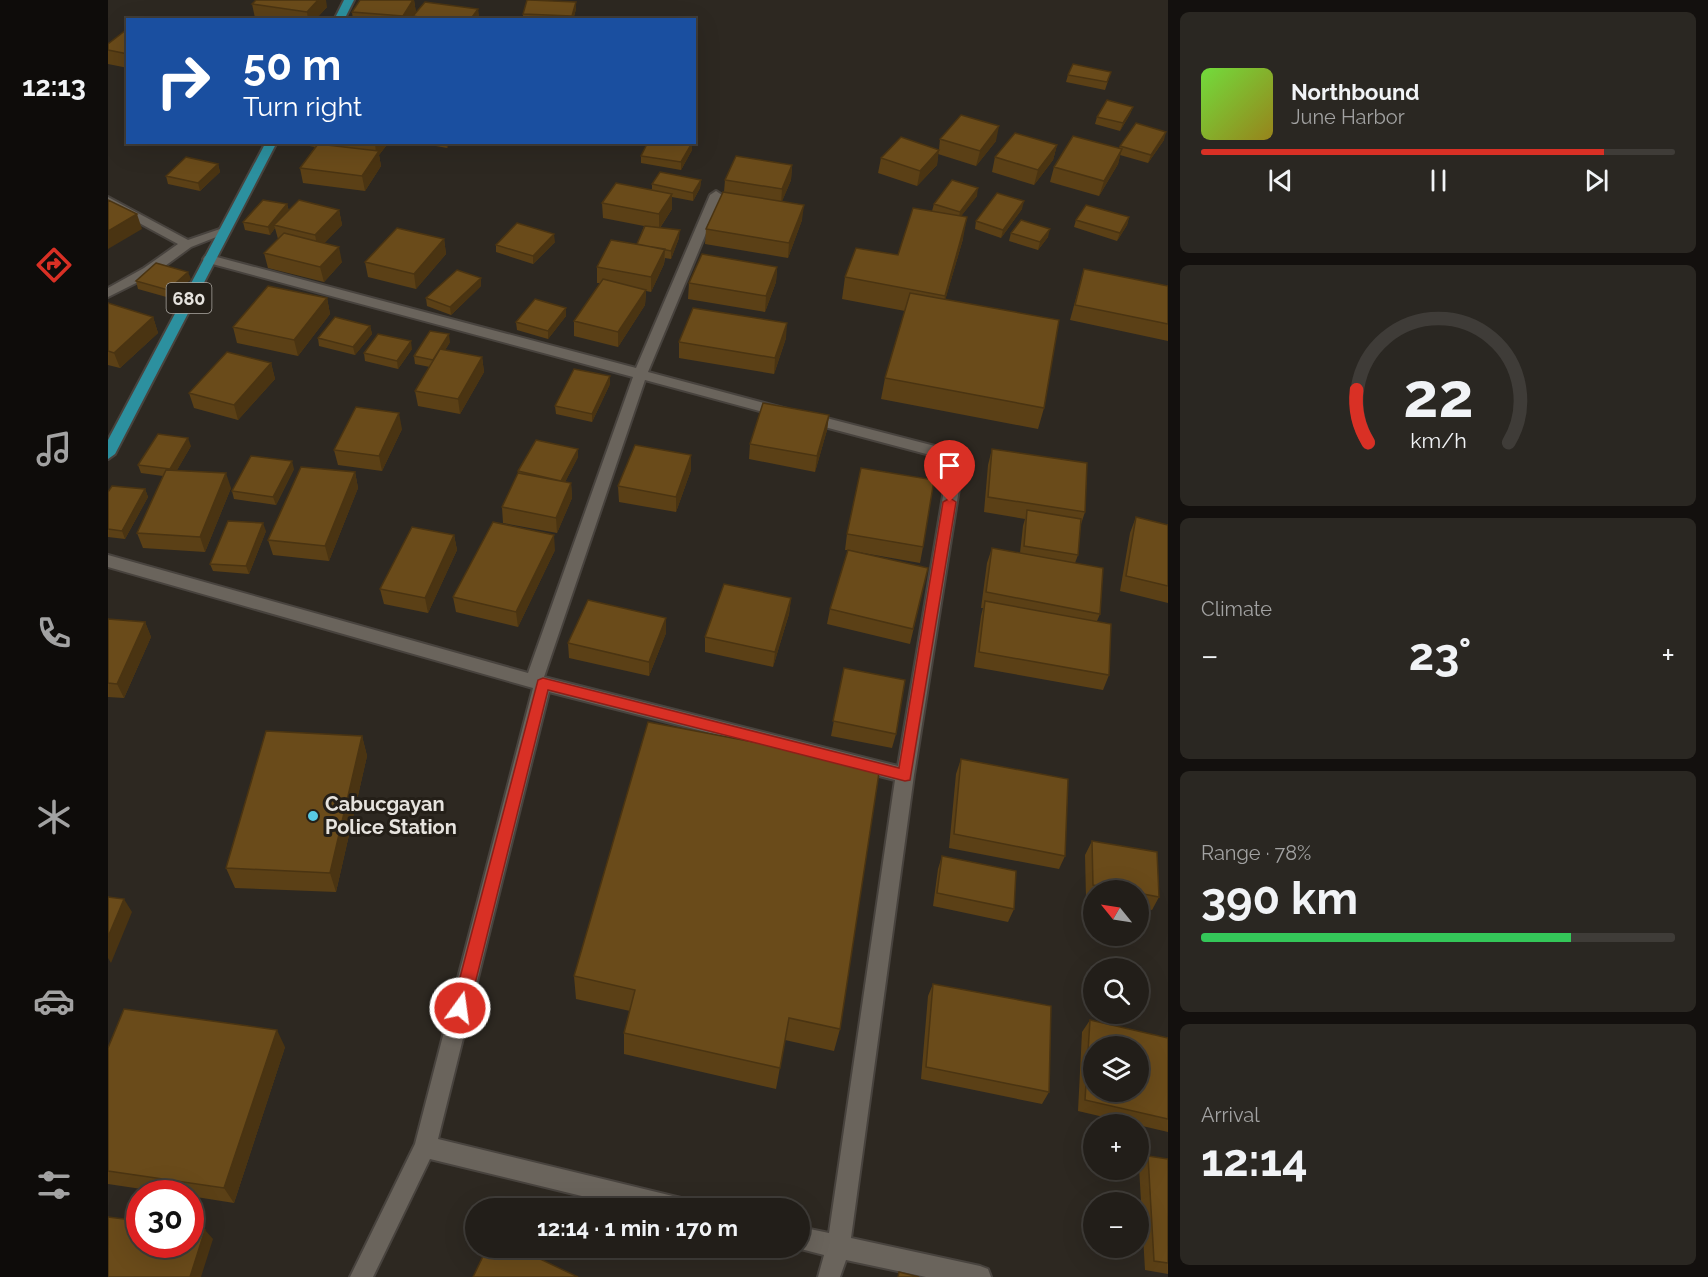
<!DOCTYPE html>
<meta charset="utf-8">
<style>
body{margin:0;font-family:Raleway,sans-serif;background:#2a2722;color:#f1f3f6;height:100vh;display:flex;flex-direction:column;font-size:22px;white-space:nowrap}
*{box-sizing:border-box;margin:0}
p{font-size:20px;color:#a2a2a2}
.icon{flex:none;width:33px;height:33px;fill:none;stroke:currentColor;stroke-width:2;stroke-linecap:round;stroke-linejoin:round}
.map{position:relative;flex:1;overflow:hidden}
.details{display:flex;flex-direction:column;gap:12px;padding:12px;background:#13100e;width:540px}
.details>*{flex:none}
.hud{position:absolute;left:18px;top:18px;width:570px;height:126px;border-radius:0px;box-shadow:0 6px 24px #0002,0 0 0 2px #3f3c38;background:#1a4fa0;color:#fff;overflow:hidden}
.needle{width:39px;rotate:300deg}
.tools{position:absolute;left:975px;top:880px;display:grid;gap:12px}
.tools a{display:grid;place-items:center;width:66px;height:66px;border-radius:50%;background:#221e19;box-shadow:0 6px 24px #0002,0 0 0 2px #3f3c38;font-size:30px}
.speed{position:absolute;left:18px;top:1180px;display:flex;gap:12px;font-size:30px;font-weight:700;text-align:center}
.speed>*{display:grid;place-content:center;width:78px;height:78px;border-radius:50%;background:#221e19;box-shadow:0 6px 24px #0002,0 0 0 2px #3f3c38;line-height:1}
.speed .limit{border:9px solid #d22;background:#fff;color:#111}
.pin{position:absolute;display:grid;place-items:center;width:51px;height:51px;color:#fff;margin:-62px -26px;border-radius:50% 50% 50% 0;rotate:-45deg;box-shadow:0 0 6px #0007}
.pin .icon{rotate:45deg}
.me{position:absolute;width:66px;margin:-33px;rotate:14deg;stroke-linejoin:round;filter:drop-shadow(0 0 4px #0008)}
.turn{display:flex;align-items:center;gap:21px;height:126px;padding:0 18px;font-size:27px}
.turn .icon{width:78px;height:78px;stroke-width:2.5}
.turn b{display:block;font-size:42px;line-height:51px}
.big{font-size:45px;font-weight:700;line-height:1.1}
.details .tile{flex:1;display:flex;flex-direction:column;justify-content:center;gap:9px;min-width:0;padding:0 21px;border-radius:9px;background:#2a2722}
.details .dial{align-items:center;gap:0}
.dial svg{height:156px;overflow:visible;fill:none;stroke:#3f3c38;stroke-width:7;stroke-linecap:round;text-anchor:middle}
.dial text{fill:#f1f3f6;stroke:none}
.song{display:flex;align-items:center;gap:18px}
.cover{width:72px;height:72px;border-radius:9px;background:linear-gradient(135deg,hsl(100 70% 55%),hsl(50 70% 35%))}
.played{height:6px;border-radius:3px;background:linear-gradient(90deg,#d93025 85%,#3f3c38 85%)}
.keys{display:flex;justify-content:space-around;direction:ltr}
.heat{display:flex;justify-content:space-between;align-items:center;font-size:33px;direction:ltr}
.charge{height:9px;border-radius:4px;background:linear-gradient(90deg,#34c759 78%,#3f3c38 0)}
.trip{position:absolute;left:357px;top:1198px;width:345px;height:60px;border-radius:30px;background:#221e19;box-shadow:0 6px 24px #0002,0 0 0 2px #3f3c38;font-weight:700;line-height:60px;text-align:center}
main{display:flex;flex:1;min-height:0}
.tab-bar{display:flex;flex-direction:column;width:108px;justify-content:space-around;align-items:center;background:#0e0c0a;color:#a2a2a2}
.tab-bar .icon{width:42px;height:42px}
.tab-bar .active{color:#d93025}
.tab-bar b{font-size:27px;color:#f1f3f6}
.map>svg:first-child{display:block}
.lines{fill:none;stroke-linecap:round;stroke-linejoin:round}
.minor-casing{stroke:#48433e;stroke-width:4}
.primary-casing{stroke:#48433e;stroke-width:4}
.minor{fill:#6a645c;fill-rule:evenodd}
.primary{fill:#2c909f;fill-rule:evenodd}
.wall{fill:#5b4016}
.shaded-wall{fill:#4a3412}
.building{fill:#6a4b1a;stroke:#4a3412;stroke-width:1.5;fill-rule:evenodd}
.route{fill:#d93025;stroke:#8d1f18;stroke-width:1.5}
.poi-dot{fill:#58c9e3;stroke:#241f18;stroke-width:2}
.labels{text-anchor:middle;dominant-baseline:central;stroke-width:6;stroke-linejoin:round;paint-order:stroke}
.shield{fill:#241f18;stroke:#aca8a3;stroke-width:1.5}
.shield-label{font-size:18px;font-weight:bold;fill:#e6e3de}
.poi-label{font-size:20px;font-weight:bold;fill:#e6e3de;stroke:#241f18;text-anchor:start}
</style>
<main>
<nav class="tab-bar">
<b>12:13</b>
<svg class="icon active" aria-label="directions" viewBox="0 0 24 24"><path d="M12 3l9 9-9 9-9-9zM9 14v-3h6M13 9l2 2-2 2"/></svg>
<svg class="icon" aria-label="music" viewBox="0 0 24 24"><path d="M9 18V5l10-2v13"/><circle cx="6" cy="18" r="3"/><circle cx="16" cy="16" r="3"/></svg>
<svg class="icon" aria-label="phone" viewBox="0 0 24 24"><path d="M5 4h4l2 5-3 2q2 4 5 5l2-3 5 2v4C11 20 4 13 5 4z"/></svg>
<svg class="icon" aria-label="climate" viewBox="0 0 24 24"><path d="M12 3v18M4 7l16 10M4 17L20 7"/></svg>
<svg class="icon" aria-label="car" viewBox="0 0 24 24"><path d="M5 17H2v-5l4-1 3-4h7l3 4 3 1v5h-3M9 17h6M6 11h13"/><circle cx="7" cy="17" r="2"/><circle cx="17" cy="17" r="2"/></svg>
<svg class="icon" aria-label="filters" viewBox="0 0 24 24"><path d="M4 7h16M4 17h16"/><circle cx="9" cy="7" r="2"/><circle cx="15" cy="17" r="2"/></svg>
</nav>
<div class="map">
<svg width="1060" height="1277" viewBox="0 0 1060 1277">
<rect width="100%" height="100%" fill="#2d2821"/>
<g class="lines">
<g class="minor-casing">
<path id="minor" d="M608 191 614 195 540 372 679 409 681 412 674 417 537 380 436 677 790 766 841 460 694 421 692 418 699 413 854 453 856 457 806 775 743 1238 872 1266 880 1269 883 1277H818L738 1260 732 1277H710L716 1255 689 1248H692V1227L721 1233 787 780 441 692 330 1139 573 1198 581 1201 584 1209H527L322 1159 265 1277H242L307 1144 425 688 0 567V555L420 673 525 377 97 262 95 259 97 256H105L528 368 602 195Z
M0 197 80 240 115 228 121 232 83 247 46 274 0 297V288L36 268 70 244 0 206Z"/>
</g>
<g class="primary-casing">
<path id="primary" d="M236 0H246L236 20H226Z
M158 142H169L7 454 0 459V440Z"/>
</g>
<use href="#minor" class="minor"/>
<use href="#primary" class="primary"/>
</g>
<path class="wall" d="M252 0H306L308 13 370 9 371 20H305V18L304 20H245L244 12Z
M144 4 219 7 207 20H158L147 18Z
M468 9 465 20H390L415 19V14Z
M20 30V68L0 64V44Z
M1003 72 997 90 958 82 960 75Z
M1025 107 1022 114 1012 131 987 124 989 117Z
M832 139 888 141 868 166 830 154 829 165 809 186 770 173 773 158 831 150Z
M1056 140 1040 163 1012 155 1010 164 991 196 942 182 946 167 1011 148 1012 146Z
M190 142H281L271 155 273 166 257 191 195 183 192 168 207 147 190 144Z
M306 142H343L339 148Z
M949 145 945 160 926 185 884 172 887 157Z
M584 150 573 170 533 163V156Z
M110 164 112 172 92 191 60 184 58 176Z
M684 165 683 180 674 201 694 220 680 258 597 244 598 229 616 192 617 180Z
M593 180 592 188 585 201 564 197V209L552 228 571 238 563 259 557 258 556 264 543 292 538 291 537 305 510 347 466 336V321L492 283H489V267L529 244 536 226 495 218 494 203 544 189V184Z
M869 196 853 216 855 239 837 300 936 408 930 429 773 399 777 378 797 311 734 299 737 277 790 255 824 211 826 204Z
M179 204 181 211 231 210 234 225 216 243 234 262 216 282 160 268 156 253 170 239 167 228 162 235 137 230 135 222Z
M914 209 893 238 867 229 868 221Z
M1021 217 1019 225 1009 241 966 227 968 220Z
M903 233 940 237 930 250 901 241Z
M336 239 338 254 308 289 260 277 257 262Z
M447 242 425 264 388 252V245Z
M669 267 668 282 657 312 580 299 581 283Z
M976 269 1060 286V341L962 320Z
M83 279 62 298 30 289 28 281Z
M373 286 343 315 319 306 318 298Z
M219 298 222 314 190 356 129 343 125 327Z
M0 303 45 317 50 333 12 368 0 365Z
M458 308V316L440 339 409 330 408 322Z
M262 326 264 334 247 355 211 346 210 338Z
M678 338 666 374 571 358V342Z
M342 342 337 350 374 357 376 372 352 414 310 406 307 391 322 367 307 364 306 356Z
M304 349 290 369 257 361 256 353Z
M163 363 167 379 130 420 86 408 81 393Z
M502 384 484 422 448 414 447 406Z
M721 415 719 430 707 472 641 459 642 444Z
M294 429 274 471 230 465 226 450Z
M83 446 69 470 123 488 97 552 35 548 29 533 55 476 33 473 30 465Z
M884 449 977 512 972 527 970 555 967 563 992 614 989 621 1001 675 995 690 866 667 873 616 875 608H873L879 563 884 548 912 553 915 526 917 519 876 512 880 465Z
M583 455V470L568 512 511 502 510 486Z
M470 457 457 482 463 483 464 498 449 533 395 523 394 507 410 473V471Z
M186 469 168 505 126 499 124 491Z
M247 472 250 488 221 561 165 555 160 540Z
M37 489 40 497 17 539 0 537V492Z
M1028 517 1060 525V603L1012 591 1022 533Z
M158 531 141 574 105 571 102 564Z
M739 534 815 547 812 563 744 551 820 568 802 644 719 624 722 609 740 550H737Z
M346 535 349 550 320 613 276 604 272 589Z
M447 550 410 627 348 612 345 597Z
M683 598 681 614 665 667 597 652V637Z
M558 618V633L541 676 461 658 460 643Z
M0 619 37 622 43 637 16 698 0 697Z
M736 668 788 734 784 748 723 736Z
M540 722 732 1029 726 1051 677 1040 668 1089 516 1054V1033L522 1011 468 999 466 976Z
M254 736 259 756 228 892 127 888 118 868Z
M853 759 957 856 951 869 841 848 848 774Z
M984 841 1051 897 1044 910 1030 908V891H986V900L978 898 977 855Z
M834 856 906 909 900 922 825 906 830 869Z
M825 984 941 1092 934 1104 813 1079 820 996Z
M982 1020 1060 1038V1132L970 1111 974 1032Z
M177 1047 126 1203 82 1196V1194H67L0 1184V1048Z
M1040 1156 1060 1159V1274L1037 1270 1031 1167Z"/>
<path class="shaded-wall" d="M210 0H218L219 7 207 20H200L199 12Z
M305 0H306L308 13 304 20H296L295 16Z
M468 2V9L465 20H464V16Z
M370 9 371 20H362Z
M1025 107 1022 114 1012 131 1015 123Z
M891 126 888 141 868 166 872 151Z
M1058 132 1056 140 1040 163 1043 155Z
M267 142H281L271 155 273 166 257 191 254 176 268 155Z
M338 142H343L339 148Z
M584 143V150L573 170V162Z
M949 145 945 160 926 185 930 170Z
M1014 149 1010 164 991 196 996 181Z
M831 150 829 165 809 186 812 171Z
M110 164 112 172 92 191 90 183Z
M684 165 683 180 673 204 674 189Z
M593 180 592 188 585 201V193Z
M870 188 869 196 850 220 852 212Z
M564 194V209L551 229V214Z
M916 201 914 209 893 238 895 230Z
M179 204 181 212 166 225 167 228 162 235 160 227Z
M696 205 694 220 680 258 681 243Z
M231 210 234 225 210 250 207 235Z
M29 214 34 229 0 249V231Z
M859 217 855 239 832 318 837 296Z
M1021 217 1019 225 1009 241 1012 233Z
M942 229 940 237 930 250 932 242Z
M572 230 571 238 563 259V251Z
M446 234 447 242 425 264V256Z
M336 239 338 254 308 289 306 274Z
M231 247 234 262 216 282 212 267Z
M557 249 556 264 543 292V277Z
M669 267 668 282 657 312 658 296Z
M80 272 83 279 62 298 60 290Z
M373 278V286L343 315 342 307Z
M538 290 537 305 510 347V332Z
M219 298 222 314 190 356 186 340Z
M458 308V316L440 339V331Z
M45 317 50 333 12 368 6 353Z
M679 323 678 338 666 374 667 358Z
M262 326 264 334 247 355 245 347Z
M341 334 342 342 326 368 325 360Z
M303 341 304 349 290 369 289 361Z
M374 357 376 372 352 414 350 399Z
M163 363 167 379 130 420 126 405Z
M502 376V384L484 422V414Z
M291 413 294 429 274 471 271 456Z
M721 415 719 430 707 472 709 456Z
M80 438 83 446 65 477 62 469Z
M470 449V457L453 490V482Z
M583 455V470L568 512V497Z
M184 461 186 469 168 505 165 497Z
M247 472 250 488 221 561 217 546Z
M118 473 123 488 97 552 92 537Z
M463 483 464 498 449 533 448 518Z
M37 489 40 497 17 539 14 531Z
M155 523 158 531 141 574 138 566Z
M346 535 349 550 320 613 317 598Z
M446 535 447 550 410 627 408 612Z
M683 598 681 614 665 667 667 652Z
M558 618V633L541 676V662Z
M37 622 43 637 16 698 9 684Z
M254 736 259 756 228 892 222 873Z
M16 899 24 912 3 963 0 958V937Z
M169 1030 177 1047 126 1203 116 1188Z
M97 1230 105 1239 93 1277H82Z"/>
<path class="building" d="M148 0H210L199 12 144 4Z
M252 0H305L295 16 244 12Z
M419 0H422L468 2 464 16 415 14Z
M317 2 370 9 362 20H328L305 16Z
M391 17 419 20H390Z
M18 30H20V54L0 50V44Z
M965 64 1003 72 999 82 960 75Z
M999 100 1025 107 1015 123 989 117Z
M853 115 891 126 872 151 832 139Z
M1028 123 1058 132 1043 155 1012 146Z
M907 133 949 145 930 170 887 157Z
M965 136 1014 149 996 181 946 167Z
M793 137 831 150 812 171 773 158Z
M540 142H583L584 143 573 162 533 156Z
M210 144 271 151 254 176 192 168Z
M628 156 684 165 674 189 617 180Z
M78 157 110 164 90 183 58 176Z
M552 172 593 180 585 193 544 184Z
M844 180 870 188 852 212 826 204Z
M508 183 564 194 551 214 494 203Z
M615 192 696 205 681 243 598 229Z
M889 193 916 201 895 230 868 221Z
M0 200 29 214 0 231Z
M155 200 179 204 160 227 135 222Z
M191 200 231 210 207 235 166 225Z
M978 205 1021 217 1012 233 968 220Z
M805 208 859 217 837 296 737 277 748 248 790 255Z
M913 220 942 229 932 242 903 233Z
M409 223 446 234 425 256 388 245Z
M537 226 572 230 563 251 529 244Z
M289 228 336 239 306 274 257 262Z
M176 233 231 247 212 267 156 253Z
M503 240 557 249 543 277 489 267Z
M594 254 669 267 658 296 581 283Z
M48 263 80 272 60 290 28 281Z
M976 269 1060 286V324L967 305Z
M349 270 373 278 342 307 318 298Z
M495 279 538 290 510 332 466 321Z
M160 286 219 298 186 340 125 327Z
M802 293 951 320 936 408 777 378Z
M427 299 458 308 440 331 408 322Z
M0 303 45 317 6 353 0 351Z
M585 308 679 323 667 358 571 342Z
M227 317 262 326 245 347 210 338Z
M322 331 341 334 325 360 306 356Z
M270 334 303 341 289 361 256 353Z
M332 349 374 357 350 399 307 391Z
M119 352 163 363 126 405 81 393Z
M466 369 502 376 484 414 447 406Z
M655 403 721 415 709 456 642 444Z
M248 407 291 413 271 456 226 450Z
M50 434 80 438 62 469 30 465Z
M428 440 470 449 453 481 410 471Z
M527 445 583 455 568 497 510 486Z
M884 449 979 463 977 512 880 497Z
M143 456 184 461 165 497 124 491Z
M193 467 247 472 217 546 160 540Z
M753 468 826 480 815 547 739 534Z
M58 470 118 473 92 537 29 533Z
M410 473 463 483 448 518 394 507Z
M4 486 37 489 14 531 0 529V492Z
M919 510 973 519 970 555 916 546Z
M1028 517 1060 525V586L1018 576Z
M120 521 155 523 138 566 102 564Z
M385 522 446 535 408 612 345 597Z
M304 527 346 535 317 598 272 589Z
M884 548 995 568 992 614 878 592Z
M740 550 820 568 805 629 722 609Z
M616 584 683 598 667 652 597 637Z
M480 600 558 618 541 662 460 643Z
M877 601 1003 624 1001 675 871 652Z
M0 619 37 622 9 684 0 683Z
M736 668 797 680 788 734 725 721Z
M540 722 772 766 732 1029 681 1018 672 1068 516 1033 527 990 466 976Z
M158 731 254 736 222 873 118 868Z
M853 759 960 779 957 856 846 834Z
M984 841 1049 852 1051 897 1030 893V891H1019L985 885Z
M834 856 908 871 906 909 829 893Z
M0 897 16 899 0 937Z
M825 984 943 1006 941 1092 818 1067Z
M16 1009 169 1030 116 1188 0 1171V1048Z
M982 1020 1060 1038V1119L977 1100ZM986 1047H1030V1092H986Z
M1040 1156 1060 1159V1263L1046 1261Z
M0 1217 32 1221V1245H82V1228L97 1230 82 1277H0Z
M379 1248H409L470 1277H365Z
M791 1272 811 1277H790Z"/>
<path class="route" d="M842 498 848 502 802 780 797 781 440 690 361 1008 358 1013 352 1016 346 1013 344 1008 430 680 435 678 791 768 835 502Z"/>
<circle class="poi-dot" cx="205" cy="816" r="6"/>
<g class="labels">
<rect class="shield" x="58.5" y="283" width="45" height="30" rx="4.5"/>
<g class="shield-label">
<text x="81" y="298">680</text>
</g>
<g class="poi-label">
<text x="217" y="804">Cabucgayan<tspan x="217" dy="23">Police Station</tspan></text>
</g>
</g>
</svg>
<div class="tools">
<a><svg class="needle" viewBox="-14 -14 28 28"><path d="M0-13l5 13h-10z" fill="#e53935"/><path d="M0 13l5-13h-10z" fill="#a2a2a2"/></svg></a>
<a><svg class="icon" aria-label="search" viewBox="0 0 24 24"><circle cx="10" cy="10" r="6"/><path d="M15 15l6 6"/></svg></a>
<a><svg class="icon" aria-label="layers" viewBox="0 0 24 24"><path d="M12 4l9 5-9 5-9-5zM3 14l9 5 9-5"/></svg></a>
<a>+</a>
<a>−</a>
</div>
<div class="speed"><div class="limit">30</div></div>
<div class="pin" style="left:842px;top:502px;background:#d93025"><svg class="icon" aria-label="arrive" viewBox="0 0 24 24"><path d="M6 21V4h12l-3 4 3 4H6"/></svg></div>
<svg class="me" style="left:352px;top:1008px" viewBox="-20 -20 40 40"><circle r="17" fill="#d93025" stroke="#fff" stroke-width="3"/><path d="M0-11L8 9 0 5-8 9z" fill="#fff"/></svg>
<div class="trip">12:14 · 1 min · 170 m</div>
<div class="hud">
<div class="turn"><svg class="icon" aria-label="right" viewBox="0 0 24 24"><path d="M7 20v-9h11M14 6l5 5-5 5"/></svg><div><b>50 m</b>Turn right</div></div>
</div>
</div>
<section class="details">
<div class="tile">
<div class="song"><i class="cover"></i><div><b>Northbound</b><p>June Harbor</p></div></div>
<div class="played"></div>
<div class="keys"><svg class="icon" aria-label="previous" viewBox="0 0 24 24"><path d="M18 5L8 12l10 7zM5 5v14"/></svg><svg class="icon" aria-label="pause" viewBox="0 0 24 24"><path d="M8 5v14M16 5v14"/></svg><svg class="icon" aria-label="next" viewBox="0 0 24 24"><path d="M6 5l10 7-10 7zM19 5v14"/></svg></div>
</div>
<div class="tile dial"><svg viewBox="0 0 100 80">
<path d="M14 69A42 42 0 1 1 86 69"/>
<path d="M14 69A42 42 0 0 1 8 42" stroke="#d93025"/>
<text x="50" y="56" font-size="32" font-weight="700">22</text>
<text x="50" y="72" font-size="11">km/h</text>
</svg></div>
<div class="tile"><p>Climate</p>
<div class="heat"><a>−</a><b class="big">23°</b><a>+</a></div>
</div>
<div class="tile"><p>Range · 78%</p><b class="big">390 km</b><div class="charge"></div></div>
<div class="tile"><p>Arrival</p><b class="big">12:14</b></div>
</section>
</main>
